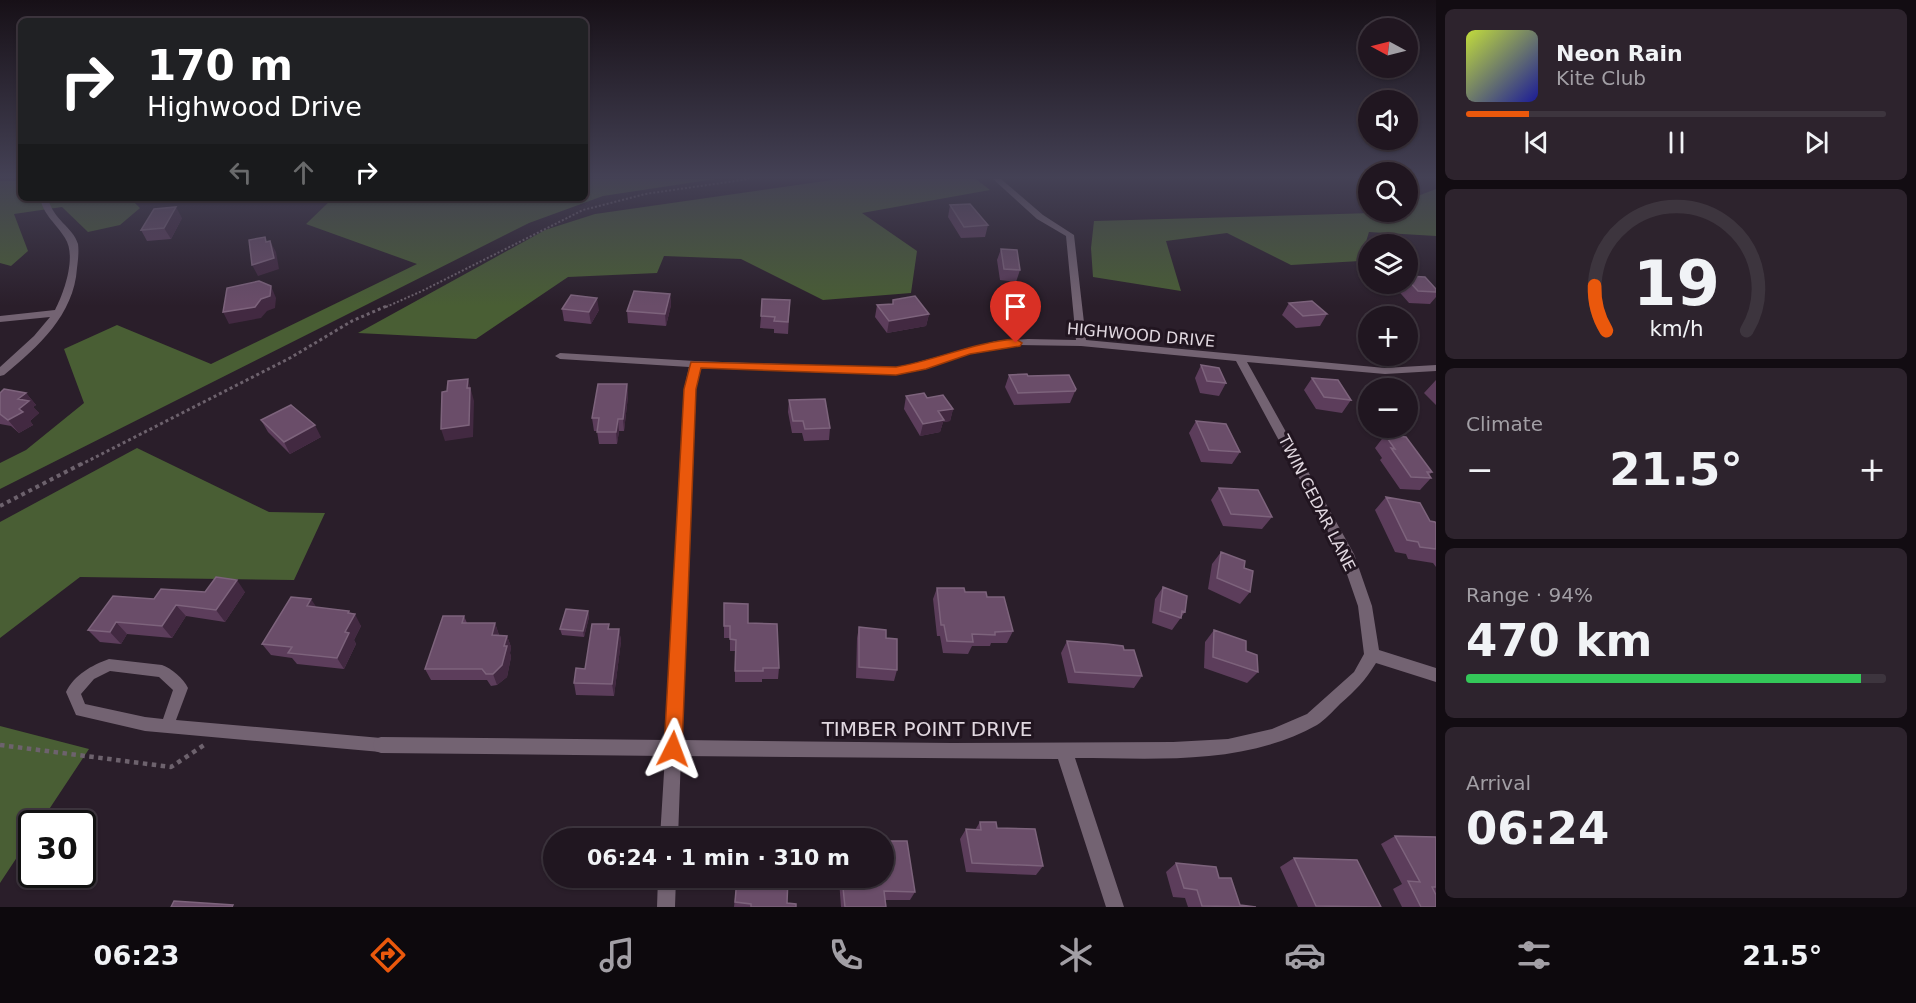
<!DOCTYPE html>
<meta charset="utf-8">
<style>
body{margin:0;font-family:"DejaVu Sans",sans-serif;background:#2d232d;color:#f1f3f6;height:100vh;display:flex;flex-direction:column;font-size:22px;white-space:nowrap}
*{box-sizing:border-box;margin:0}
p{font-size:20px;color:#a29fa5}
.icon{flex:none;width:33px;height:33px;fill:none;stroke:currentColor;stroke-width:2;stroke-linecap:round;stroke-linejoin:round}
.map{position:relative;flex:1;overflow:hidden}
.panel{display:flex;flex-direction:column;gap:9px;padding:9px;background:#120c12;width:480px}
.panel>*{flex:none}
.banner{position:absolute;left:18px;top:18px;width:570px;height:183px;border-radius:9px;box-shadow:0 2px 4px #0004,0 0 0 2px #3d353e;background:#202124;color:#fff;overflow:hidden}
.needle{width:39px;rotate:277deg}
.buttons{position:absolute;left:1358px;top:18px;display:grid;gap:12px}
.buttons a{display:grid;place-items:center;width:60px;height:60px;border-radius:50%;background:#201620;box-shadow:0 2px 4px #0004,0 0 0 2px #3d353e;font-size:30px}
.speed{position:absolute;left:18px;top:810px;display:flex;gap:12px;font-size:30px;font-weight:700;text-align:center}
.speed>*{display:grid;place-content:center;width:78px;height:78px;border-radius:50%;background:#201620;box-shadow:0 2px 4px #0004,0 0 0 2px #3d353e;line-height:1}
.speed .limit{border:3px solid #111;border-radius:9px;background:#fff;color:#111}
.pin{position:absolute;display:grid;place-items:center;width:51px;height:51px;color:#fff;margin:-62px -26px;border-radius:50% 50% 50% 0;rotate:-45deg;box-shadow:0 0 6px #0007}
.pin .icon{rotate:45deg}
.me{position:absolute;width:66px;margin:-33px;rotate:3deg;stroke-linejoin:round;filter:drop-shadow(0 0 4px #0008)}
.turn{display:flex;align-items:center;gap:21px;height:126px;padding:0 30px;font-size:27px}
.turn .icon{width:78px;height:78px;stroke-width:2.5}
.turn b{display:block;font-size:42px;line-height:51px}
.lanes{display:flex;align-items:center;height:57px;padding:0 30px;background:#0003;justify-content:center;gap:30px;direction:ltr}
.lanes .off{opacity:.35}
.big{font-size:45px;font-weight:800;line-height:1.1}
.panel .tile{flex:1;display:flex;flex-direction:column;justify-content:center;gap:9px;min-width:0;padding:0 21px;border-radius:9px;background:#2d232d}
.panel .dial{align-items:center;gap:0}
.dial svg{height:156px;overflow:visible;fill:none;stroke:#3d353e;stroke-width:7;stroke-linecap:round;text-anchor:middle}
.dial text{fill:#f1f3f6;stroke:none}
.song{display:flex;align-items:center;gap:18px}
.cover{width:72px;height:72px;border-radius:9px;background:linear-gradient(135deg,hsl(70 70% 55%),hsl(240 70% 35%))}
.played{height:6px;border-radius:3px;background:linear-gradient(90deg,#ea580c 15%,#3d353e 15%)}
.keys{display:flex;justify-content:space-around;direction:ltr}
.heat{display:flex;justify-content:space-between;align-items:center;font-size:33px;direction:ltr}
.charge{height:9px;border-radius:4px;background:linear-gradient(90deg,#34c759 94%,#3d353e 0)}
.trip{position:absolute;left:543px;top:828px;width:351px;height:60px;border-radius:30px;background:#201620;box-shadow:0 2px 4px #0004,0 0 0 2px #3d353e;font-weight:800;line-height:60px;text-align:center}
.tabs{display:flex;height:96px;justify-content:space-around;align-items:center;background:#0d090d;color:#a29fa5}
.tabs .icon{width:42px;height:42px}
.tabs .on{color:#ea580c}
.tabs b{font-size:27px;color:#f1f3f6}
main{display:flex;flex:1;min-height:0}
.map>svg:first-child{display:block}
.forest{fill:#495e34}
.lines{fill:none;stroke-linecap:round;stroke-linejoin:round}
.path-far3{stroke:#6d626d;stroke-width:2;stroke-dasharray:2 2;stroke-linecap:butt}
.path-far2{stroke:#6d626d;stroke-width:3;stroke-dasharray:3 3;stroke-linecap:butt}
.path-far1{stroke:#6d626d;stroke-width:4;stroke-dasharray:4 4;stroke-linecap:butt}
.path{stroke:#6d626d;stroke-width:4.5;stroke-dasharray:4.5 4.5;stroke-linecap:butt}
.service{fill:#736372;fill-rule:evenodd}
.minor{fill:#736372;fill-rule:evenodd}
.wall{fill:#5c3d5b}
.shaded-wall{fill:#422941}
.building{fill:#6a4d69;stroke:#7d637c;stroke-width:1.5}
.route{fill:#ea580c;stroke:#983908;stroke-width:1.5}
.labels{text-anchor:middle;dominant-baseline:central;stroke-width:6;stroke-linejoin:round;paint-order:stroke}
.street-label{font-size:16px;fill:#e1d8e0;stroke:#211520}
.near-street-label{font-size:20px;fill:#e1d8e0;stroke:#211520}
</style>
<main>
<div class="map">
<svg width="1436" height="907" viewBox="0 0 1436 907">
<rect width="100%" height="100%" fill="#2a1e2a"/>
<path class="forest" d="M587 179H715L603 196 529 223 0 489V463L26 450 84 403 64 349 117 325 211 364 417 264 306 224 332 199 399 202 419 198H520C541 202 563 198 585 198Z
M839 179H976L990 190 862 213 917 251 911 293 823 300 741 259 664 256 657 273 568 277 476 339 358 333 545 230 595 214Z
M0 181H21V198H130L140 208 120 225 88 232 62 207 14 214 28 251 11 266 0 263Z
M1436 189V236L1369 232 1360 261 1291 265 1227 233 1166 241 1181 291 1093 277 1091 248 1094 221 1407 212V200Z
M137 448 269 512 325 513 294 580 80 577 0 638V522Z
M0 726 89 749 40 823 32 824 31 836 0 883Z"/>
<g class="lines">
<path class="path-far3" d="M386 307 422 291 583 210 645 194 749 179"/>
<path class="path-far2" d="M80 465 290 358 352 321 389 305"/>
<path class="path-far1" d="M0 506 83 463"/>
<path class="path" d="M0 745 171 767 204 745"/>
<path class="service" d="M109 659 162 665C171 668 184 679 188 688L176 720 381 738 386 740 388 745 386 750 381 752 145 731 76 715 66 692C74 675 92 665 109 659ZM110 671 159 677 173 690 163 719 145 717 85 704 81 694 94 679Z"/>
<path class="minor" d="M993 179H1001L1043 215 1074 235 1086 340 1385 368 1436 365V371L1385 374 1247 362 1354 554 1372 606 1379 650 1436 668V682L1376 663C1365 681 1356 690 1340 704 1333 711 1325 720 1317 725 1243 766 1156 758 1075 758L1124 907H1106L1058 759 681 756 678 838H660L665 756 381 753 375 751 373 745 375 739 381 737 665 740 684 389 689 367 560 359 555 356 560 353 695 361 896 368 996 341 1028 339 1076 340 1066 236 1037 219ZM1017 345 1081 346 1236 361 1340 554 1358 606 1364 654 1354 672 1307 714 1272 729 1228 739 1173 742 952 743 682 740 696 389 700 368 896 374 984 350Z
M40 198H48C53 220 73 227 78 244 79 251 78 261 77 268 74 315 38 347 4 375L0 376V367L34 336 50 317 0 322V316L55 310C64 293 77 256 65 238 56 223 44 216 40 198Z
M658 878H676L675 907H657Z"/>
</g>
<path class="wall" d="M950 205 988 225 985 237 961 238 948 217Z
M182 218 171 239 147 241 141 230Z
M1001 249 1020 270 1016 282 1000 280 997 260Z
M1407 276 1436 289V297L1430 304 1409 303 1395 287 1398 284H1407Z
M670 294 671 305 666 326 628 323 627 311Z
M790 300 788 334 774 333V329L760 328 761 316Z
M1289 303 1327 314 1320 326 1296 328 1282 315Z
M877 305 929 314 926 326 887 333 875 317Z
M562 309 599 310 591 324 564 321Z
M1201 365 1226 383 1219 396 1200 393 1195 378Z
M1009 375 1028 376 1076 389 1070 403 1014 405 1005 387Z
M1312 378 1351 400 1342 413 1316 409 1304 390Z
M1436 380V405L1424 393Z
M627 384 628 396 624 431H619L617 444H599L597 431H594L592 418Z
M0 393H26L36 405 33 407 39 413 30 421 33 425 19 433 11 426 0 424Z
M906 396 927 398 953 409 950 421 943 422 940 432 920 436 904 409Z
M789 400 830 428 829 440 804 441 802 433H792L788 412Z
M261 420 321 437 290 454 268 432Z
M1196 421 1240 452 1232 464 1201 462 1189 433Z
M1385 435 1432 472 1429 475 1431 478 1420 490 1400 489 1380 460 1382 458 1375 448Z
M1219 488 1272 517 1262 529 1223 526 1211 500Z
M1386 497 1436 524V567L1433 563 1408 559 1406 554 1395 552 1375 510Z
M1221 552 1244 568 1250 592 1240 604 1208 589 1212 564Z
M1163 587 1185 612 1172 630 1152 623 1155 599Z
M937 588 965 592 987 597 1013 631 1007 643H991L990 646H972L968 654 943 653 940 636H937L933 599Z
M205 592H245L225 622 186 616 172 638 127 634 121 644 100 642 88 630 154 599Z
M724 603 748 623 779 668 778 679H762V682H735V651H730V638H724Z
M316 607 349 611 361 626 354 640 356 644 344 669 297 664 292 658 271 655 262 644Z
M588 611 589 617 584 637 562 635 560 629Z
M464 616 467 623H495L499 635 507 636 511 647 510 653 511 657 507 677 497 685 491 686 487 680H431L425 669Z
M859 627 886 638 897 670 894 681 856 678 857 638Z
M619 629 621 641 614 696 576 695 574 683 585 669Z
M1214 630 1258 672 1247 683 1204 668 1205 642Z
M1067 641 1142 676 1134 688 1068 683 1061 653Z
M980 822 1043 866 1036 875 966 872 960 839 966 829 975 830Z
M1395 836 1436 837V907H1402L1393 889 1402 884 1381 844Z
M1294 858 1381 907H1298L1280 867Z
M1176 863 1219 878 1240 905 1256 907H1188L1185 898 1173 897 1166 872Z
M737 878 787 903 796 907H734Z
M839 878H884L915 892 910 900H885L886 907H841L839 880Z"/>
<path class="shaded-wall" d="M176 207 182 218 171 239 164 228Z
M270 241 276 252 279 269 258 276 252 265Z
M271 286 276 298 275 308 267 311 261 318 229 324 223 312Z
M670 294 671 305 666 326 665 314Z
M597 298 599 310 591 324 589 312Z
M929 314 926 326 887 333 889 321Z
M468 379 474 401 473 437 445 441 441 429 467 388Z
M627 384 628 396 624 431 623 419Z
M26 393 36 405 33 407 39 413 30 421 33 425 19 433 8 420 19 409 18 399Z
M953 409 950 421 943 422 940 432 920 436 923 424 938 411Z
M618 419 619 431 617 444 616 432Z
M315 425 321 437 290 454 284 442Z
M237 580 245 592 225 622 216 610Z
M311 599 319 611 307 606Z
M176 605 186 616 172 638 162 626Z
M349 611 353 617 355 614 361 626 354 640 356 644 344 669 337 658 345 632 348 613Z
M588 611 589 617 584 637 583 631Z
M116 622 127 634 121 644 110 632Z
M495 623 499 635 496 647 492 635Z
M619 629 621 641 614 696 612 684Z
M507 636 511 647 510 653 511 657 507 677 497 685 493 674 504 646Z"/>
<path class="building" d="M970 204 988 225 964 227 950 205Z
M176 207 164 228 141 230 154 209Z
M265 237 266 242 270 241 274 258 252 265 249 240Z
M1001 249 1017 250 1020 270 1004 269Z
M1407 276 1425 277 1436 289V292L1418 291 1407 279Z
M259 281 271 286 270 296 261 299 255 307 223 312 227 288Z
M634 291 670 294 665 314 627 311Z
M571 295 597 298 589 312 562 309Z
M915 296 929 314 889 321 877 305 893 304V300Z
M762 299 790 300 788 322 774 321 775 317 761 316Z
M1312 301 1327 314 1303 316 1289 303Z
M1201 365 1219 368 1226 383 1207 381Z
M1027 374 1028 376 1069 375 1076 389 1075 391 1018 393 1009 375Z
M1312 378 1338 380 1351 400 1324 397Z
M468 379 467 388H470L469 425 441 429 442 392 447 391 448 381Z
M598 384H627L623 419H618L616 432H597L599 418H592Z
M4 389 26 393 18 399 29 401 19 409 23 412 8 420 0 414V393Z
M924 393 927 398 943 395 953 409 938 411 944 420 923 424 906 396Z
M825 399 830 428 805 429 803 421H793L789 400Z
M291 405 315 425 284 442 261 420Z
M1196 421 1226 424 1240 452 1209 450Z
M1385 435 1406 437 1432 472H1427L1431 478 1411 477 1391 448 1395 449Z
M1219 488 1258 490 1272 517 1231 514Z
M1386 497 1420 503 1430 521 1435 522 1436 524V549L1420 547 1418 542 1407 540Z
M1221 552 1245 561 1244 568 1253 571 1250 592 1217 578Z
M216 577 237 580 216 610 176 605 162 626 116 622 110 632 88 630 113 596 154 599 161 589 205 592Z
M1163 587 1187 596 1185 612 1182 611 1181 618 1160 611Z
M937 588H964L965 592H986L987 597H1004L1013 631 995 632V635L972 634 973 642 947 641 944 625H941Z
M291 597 311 599 307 606 349 611 348 613 355 614 345 632 349 633 337 658 288 653 292 647 262 644Z
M724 603 748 604V623L777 624 779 668H763V671H735L736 640 730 639V626H724Z
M566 609 588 611 583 631 560 629Z
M443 616H464L462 623H495L492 635 507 636 504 646H507L502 665 493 674H486L482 669H425Z
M592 624H609L608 629H619L612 684 574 683 576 668 585 669Z
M859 627 886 630V638L897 639V670L859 667Z
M1214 630 1246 641V651L1257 655 1258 672 1213 657Z
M1067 641 1107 644 1123 646 1124 650H1134L1142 676 1075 672Z
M980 822H996L997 828 1035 829 1043 866 972 863 966 829 981 830Z
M1395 836 1436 837V887H1432L1436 895V907H1421L1408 881 1420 882Z
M884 841H907L915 892 884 891 886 907H845L842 878H884Z
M1294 858 1357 860 1381 907 1316 906Z
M1176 863 1216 867 1219 878H1231L1240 905 1256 907 1202 906 1197 890 1184 888Z
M737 878H788L787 903 796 904V907H751V904L735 902Z
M174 901 233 905 232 907H171Z"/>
<linearGradient id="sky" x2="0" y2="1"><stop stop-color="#171017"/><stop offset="0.58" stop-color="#444155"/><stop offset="1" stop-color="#444155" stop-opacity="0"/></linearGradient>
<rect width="1436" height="306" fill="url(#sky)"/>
<path class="route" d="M1016 339 1022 343 1020 346 970 354 926 369 896 375 701 368 696 389 682 749 680 756 673 758 666 756 664 749 684 389 691 362 896 367C937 360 974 342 1016 339Z"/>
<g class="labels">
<g class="street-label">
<text transform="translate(1141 335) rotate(5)">HIGHWOOD DRIVE</text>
<text transform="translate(1317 503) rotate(63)">TWIN CEDAR LANE</text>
</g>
<g class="near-street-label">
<text x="927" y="729">TIMBER POINT DRIVE</text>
</g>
</g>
</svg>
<div class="buttons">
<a><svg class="needle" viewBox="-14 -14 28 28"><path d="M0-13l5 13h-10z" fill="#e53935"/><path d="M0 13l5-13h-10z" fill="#a29fa5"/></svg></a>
<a><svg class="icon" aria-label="sound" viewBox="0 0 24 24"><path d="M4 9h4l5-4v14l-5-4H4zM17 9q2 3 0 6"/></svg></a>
<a><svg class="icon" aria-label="search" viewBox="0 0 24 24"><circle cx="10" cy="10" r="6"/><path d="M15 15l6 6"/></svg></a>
<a><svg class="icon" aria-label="layers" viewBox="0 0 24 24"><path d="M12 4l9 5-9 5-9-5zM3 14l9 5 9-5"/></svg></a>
<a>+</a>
<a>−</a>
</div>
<div class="speed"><div class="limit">30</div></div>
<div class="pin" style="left:1016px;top:343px;background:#d93025"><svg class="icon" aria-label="arrive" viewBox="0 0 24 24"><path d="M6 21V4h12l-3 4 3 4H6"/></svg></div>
<svg class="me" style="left:673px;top:749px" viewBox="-20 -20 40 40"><path d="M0-17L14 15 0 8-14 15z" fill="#ea580c" stroke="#fff" stroke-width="4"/></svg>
<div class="trip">06:24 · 1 min · 310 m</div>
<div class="banner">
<div class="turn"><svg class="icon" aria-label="right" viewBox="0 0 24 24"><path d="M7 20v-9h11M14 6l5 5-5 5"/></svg><div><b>170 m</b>Highwood Drive</div></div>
<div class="lanes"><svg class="icon off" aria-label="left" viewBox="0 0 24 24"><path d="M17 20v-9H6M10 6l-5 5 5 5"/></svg><svg class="icon off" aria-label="ahead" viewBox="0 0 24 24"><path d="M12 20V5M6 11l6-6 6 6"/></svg><svg class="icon" aria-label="right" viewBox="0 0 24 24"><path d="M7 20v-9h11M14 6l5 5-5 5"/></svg></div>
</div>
</div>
<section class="panel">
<div class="tile">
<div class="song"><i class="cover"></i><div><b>Neon Rain</b><p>Kite Club</p></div></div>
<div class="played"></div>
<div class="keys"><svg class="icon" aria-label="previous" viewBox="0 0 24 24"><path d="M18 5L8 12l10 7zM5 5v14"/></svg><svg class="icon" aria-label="pause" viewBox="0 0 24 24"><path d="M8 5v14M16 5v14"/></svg><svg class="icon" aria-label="next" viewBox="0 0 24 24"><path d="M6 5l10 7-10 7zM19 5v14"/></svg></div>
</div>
<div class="tile dial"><svg viewBox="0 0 100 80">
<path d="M14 69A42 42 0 1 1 86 69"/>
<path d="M14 69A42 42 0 0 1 8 46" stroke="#ea580c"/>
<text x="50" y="56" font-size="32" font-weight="700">19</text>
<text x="50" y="72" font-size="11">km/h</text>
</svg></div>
<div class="tile"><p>Climate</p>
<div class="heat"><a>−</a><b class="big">21.5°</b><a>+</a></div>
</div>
<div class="tile"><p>Range · 94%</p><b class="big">470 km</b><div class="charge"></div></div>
<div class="tile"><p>Arrival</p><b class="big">06:24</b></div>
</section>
</main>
<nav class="tabs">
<b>06:23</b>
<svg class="icon on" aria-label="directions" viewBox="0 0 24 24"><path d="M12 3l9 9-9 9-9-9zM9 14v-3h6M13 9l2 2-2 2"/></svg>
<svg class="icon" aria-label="music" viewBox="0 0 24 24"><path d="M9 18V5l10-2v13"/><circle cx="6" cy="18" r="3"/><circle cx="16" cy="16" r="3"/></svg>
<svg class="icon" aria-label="phone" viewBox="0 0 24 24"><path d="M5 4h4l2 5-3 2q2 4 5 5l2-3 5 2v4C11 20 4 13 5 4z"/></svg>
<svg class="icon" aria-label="climate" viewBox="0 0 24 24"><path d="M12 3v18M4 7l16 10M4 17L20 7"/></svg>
<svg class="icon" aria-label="car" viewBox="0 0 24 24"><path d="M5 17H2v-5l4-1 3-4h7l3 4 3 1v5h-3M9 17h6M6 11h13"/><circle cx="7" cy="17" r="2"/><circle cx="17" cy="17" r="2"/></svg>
<svg class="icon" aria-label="filters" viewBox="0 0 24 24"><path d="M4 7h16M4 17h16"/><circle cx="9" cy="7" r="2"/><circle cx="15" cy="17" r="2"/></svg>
<b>21.5°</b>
</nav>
